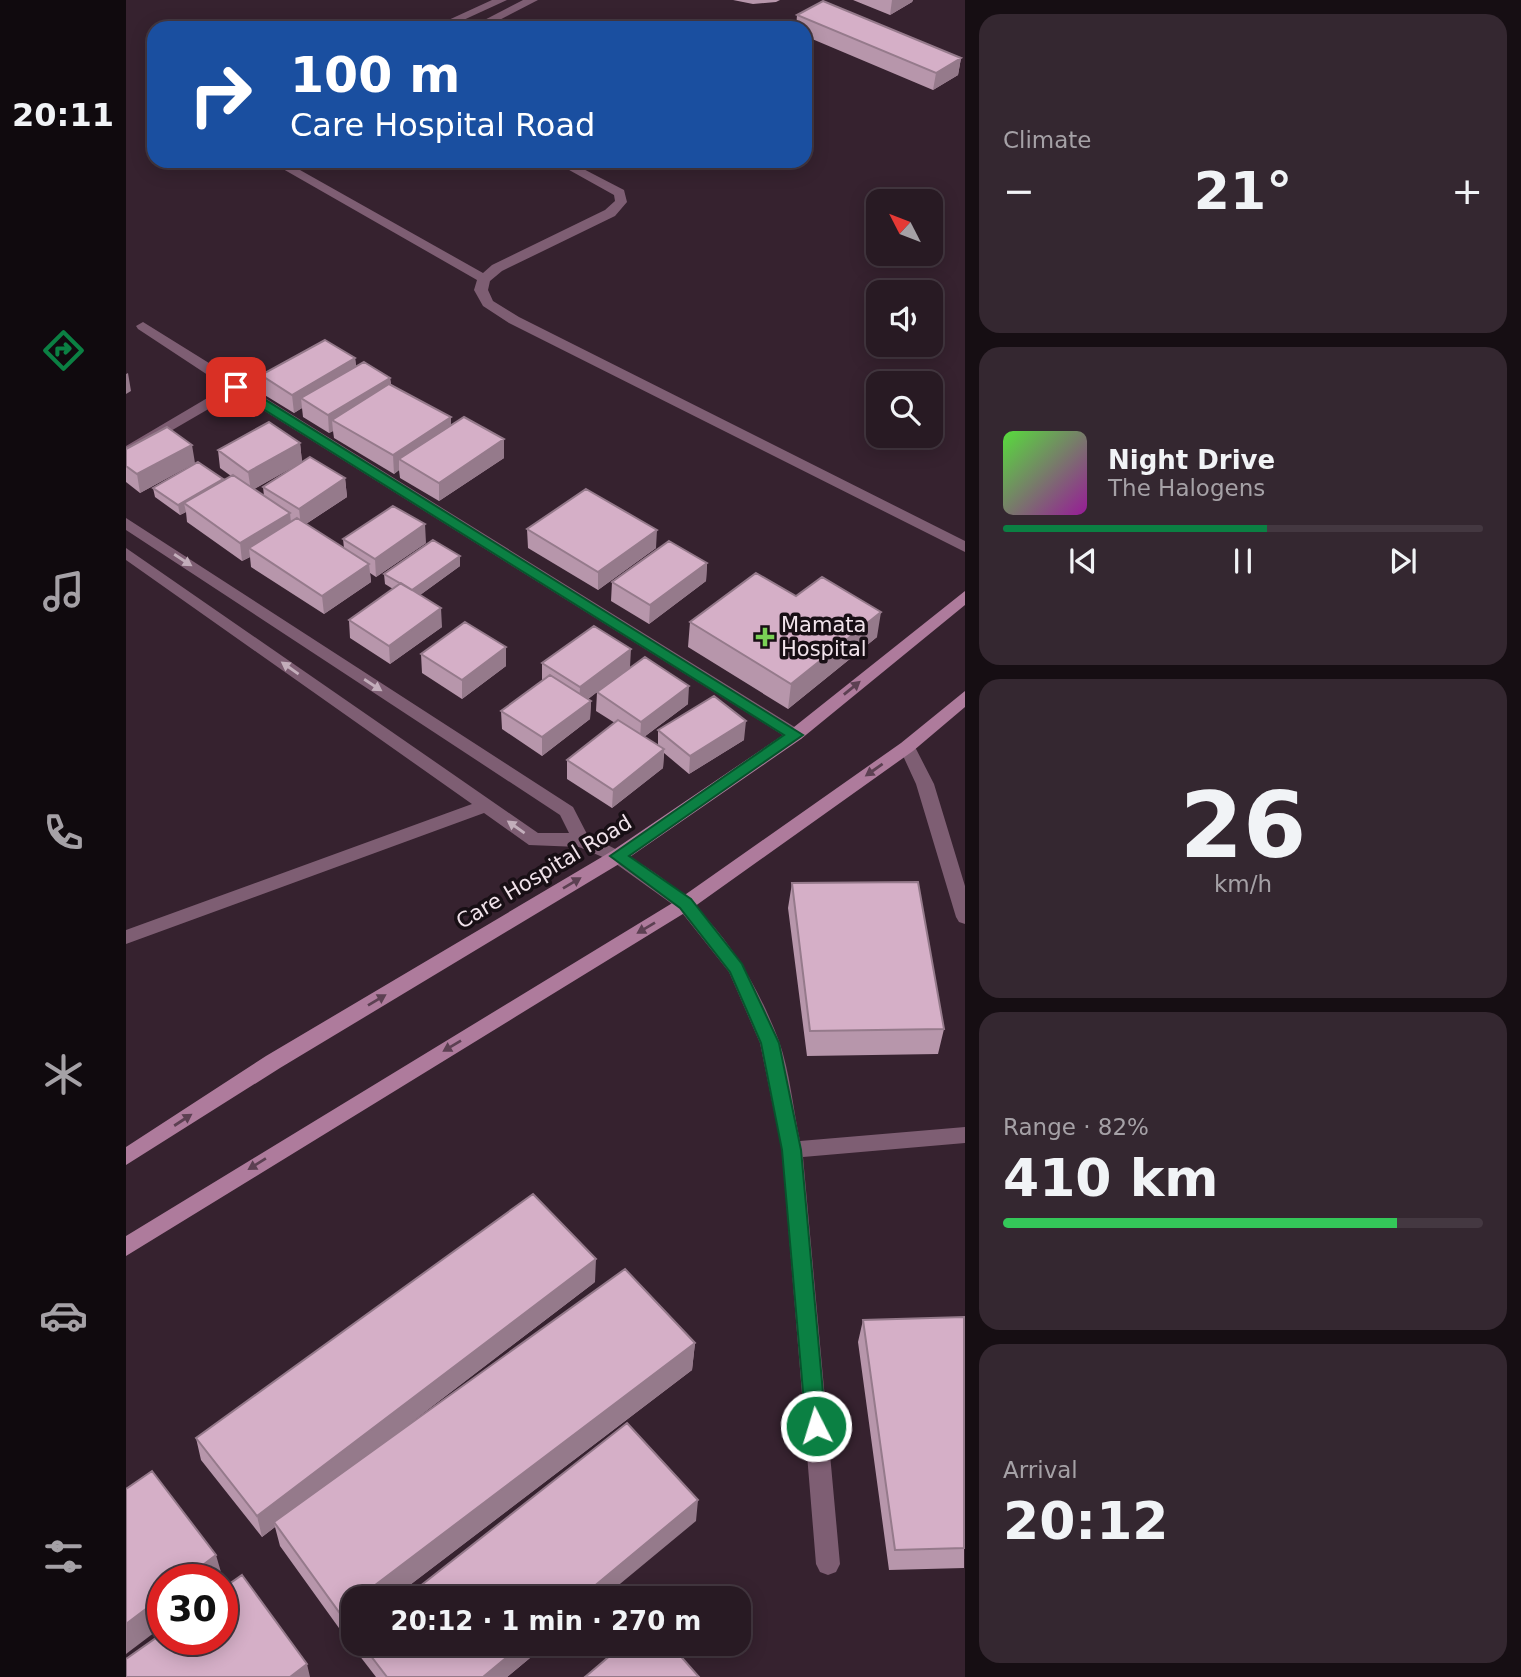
<!DOCTYPE html>
<meta charset="utf-8">
<style>
body{margin:0;font-family:"DejaVu Sans",sans-serif;background:#342730;color:#f1f3f6;height:100vh;display:flex;flex-direction:column;font-size:26px;white-space:nowrap}
*{box-sizing:border-box;margin:0}
p{font-size:23px;color:#a5a1a6}
.icon{flex:none;width:38px;height:38px;fill:none;stroke:currentColor;stroke-width:2;stroke-linecap:round;stroke-linejoin:round}
.map{position:relative;flex:1;overflow:hidden}
.details{display:flex;flex-direction:column;gap:14px;padding:14px;background:#160e13;width:556px}
.details>*{flex:none}
.guide{position:absolute;left:21px;top:21px;width:665px;height:147px;border-radius:21px;box-shadow:0 4px 18px #0003,0 0 0 2px #443841;background:#1a4fa0;color:#fff;overflow:hidden}
.needle{width:46px;rotate:312deg}
.buttons{position:absolute;left:740px;top:189px;display:grid;gap:14px}
.buttons a{display:grid;place-items:center;width:77px;height:77px;border-radius:14px;background:#281a23;box-shadow:0 4px 18px #0003,0 0 0 2px #443841;font-size:35px}
.speed{position:absolute;left:21px;top:1564px;display:flex;gap:14px;font-size:35px;font-weight:700;text-align:center}
.speed>*{display:grid;place-content:center;width:91px;height:91px;border-radius:50%;background:#281a23;box-shadow:0 4px 18px #0003,0 0 0 2px #443841;line-height:1}
.speed .limit{border:10px solid #d22;background:#fff;color:#111}
.pin{position:absolute;display:grid;place-items:center;width:60px;height:60px;color:#fff;margin:-30px;border-radius:14px;box-shadow:0 4px 10px #0006}
.me{position:absolute;width:77px;margin:-38px;rotate:355deg;stroke-linejoin:round;filter:drop-shadow(0 0 5px #0008)}
.turn{display:flex;align-items:center;gap:24px;height:147px;padding:0 28px;font-size:32px}
.turn .icon{width:91px;height:91px;stroke-width:2.5}
.turn b{display:block;font-size:49px;line-height:60px}
.big{font-size:52px;font-weight:700;line-height:1.1}
.details .tile{flex:1;display:flex;flex-direction:column;justify-content:center;gap:10px;min-width:0;padding:0 24px;border-radius:21px;background:#342730}
.details .dial{align-items:center;gap:0}
.dial b{font-size:91px;line-height:1}
.song{display:flex;align-items:center;gap:21px}
.cover{width:84px;height:84px;border-radius:10px;background:linear-gradient(135deg,hsl(110 70% 55%),hsl(300 70% 35%))}
.played{height:7px;border-radius:4px;background:linear-gradient(90deg,#0b8043 55%,#443841 55%)}
.keys{display:flex;justify-content:space-around;direction:ltr}
.heat{display:flex;justify-content:space-between;align-items:center;font-size:38px;direction:ltr}
.charge{height:10px;border-radius:5px;background:linear-gradient(90deg,#34c759 82%,#443841 0)}
.trip{position:absolute;left:215px;top:1586px;width:410px;height:70px;border-radius:21px;background:#281a23;box-shadow:0 4px 18px #0003,0 0 0 2px #443841;font-weight:700;line-height:70px;text-align:center}
main{display:flex;flex:1;min-height:0}
.dock{display:flex;flex-direction:column;width:126px;justify-content:space-around;align-items:center;background:#100a0e;color:#a5a1a6}
.dock .icon{width:49px;height:49px}
.dock .active{color:#0b8043}
.dock b{font-size:32px;color:#f1f3f6}
.map>svg:first-child{display:block}
.lines{fill:none;stroke-linecap:round;stroke-linejoin:round}
.lane{fill:#7e5e73;fill-rule:evenodd}
.street{fill:#7e5e73;fill-rule:evenodd}
.secondary{fill:#ae7b9c;fill-rule:evenodd}
.wall{fill:#b796ab}
.shaded-wall{fill:#957a8b}
.building{fill:#d5afc7;stroke:#957a8b;stroke-width:2}
.oneway{fill:#c3aebb}
.oneway2{fill:#5c4052}
.route{fill:#0b8043;stroke:#07532c;stroke-width:2}
.poi-dot{fill:#7ad156;stroke:#180f15;stroke-width:2.5}
.labels{text-anchor:middle;dominant-baseline:central;stroke-width:7;stroke-linejoin:round;paint-order:stroke}
.poi-label{font-size:21px;fill:#f1e3eb;stroke:#180f15;text-anchor:start}
.street-label{font-size:21px;fill:#f1e3eb;stroke:#180f15}
</style>
<main>
<nav class="dock">
<b>20:11</b>
<svg class="icon active" aria-label="directions" viewBox="0 0 24 24"><path d="M12 3l9 9-9 9-9-9zM9 14v-3h6M13 9l2 2-2 2"/></svg>
<svg class="icon" aria-label="music" viewBox="0 0 24 24"><path d="M9 18V5l10-2v13"/><circle cx="6" cy="18" r="3"/><circle cx="16" cy="16" r="3"/></svg>
<svg class="icon" aria-label="phone" viewBox="0 0 24 24"><path d="M5 4h4l2 5-3 2q2 4 5 5l2-3 5 2v4C11 20 4 13 5 4z"/></svg>
<svg class="icon" aria-label="climate" viewBox="0 0 24 24"><path d="M12 3v18M4 7l16 10M4 17L20 7"/></svg>
<svg class="icon" aria-label="car" viewBox="0 0 24 24"><path d="M5 17H2v-5l4-1 3-4h7l3 4 3 1v5h-3M9 17h6M6 11h13"/><circle cx="7" cy="17" r="2"/><circle cx="17" cy="17" r="2"/></svg>
<svg class="icon" aria-label="filters" viewBox="0 0 24 24"><path d="M4 7h16M4 17h16"/><circle cx="9" cy="7" r="2"/><circle cx="15" cy="17" r="2"/></svg>
</nav>
<div class="map">
<svg width="839" height="1677" viewBox="0 0 839 1677">
<rect width="100%" height="100%" fill="#36222f"/>
<g class="lines">
<path class="lane" d="M366 0H381L320 28H305Z
M397 0H412L358 28H343Z
M143 161H158L357 273 366 265 479 210 489 201 488 195 427 161H442L498 190 501 202 489 216 376 271 364 281 362 290 367 301 393 317 839 541V552L383 323 357 306 348 290 351 280Z"/>
<path class="street" d="M17 322 675 731 677 735 675 739H663L110 393 0 457V446L100 387 12 329 10 326Z
M0 518 447 807 462 836C559 878 615 942 653 1041 664 1072 667 1109 674 1141L839 1127V1143L677 1157 714 1564 710 1572 702 1575 694 1572 690 1564 656 1150 634 1043 603 972 553 909 486 861 453 847 403 845 358 813 0 944V930L346 804 0 560V548L412 833H443L434 815 0 530Z
M781 741 787 743 808 784 839 886V924L833 922 830 917 790 784 773 747Z"/>
<path class="secondary" d="M839 591V605L675 739 498 861 154 1068 0 1165V1147L140 1056 486 851 663 731Z
M839 691V707L787 751 565 909 0 1256V1236L553 899 775 743Z"/>
</g>
<path class="wall" d="M607 0H654L650 2 627 4Z
M727 0H787L786 2 764 15Z
M671 15 835 58 832 75 807 90 679 36V28H670Z
M229 358 230 366 264 378 265 384 325 425 378 439V458L313 501 274 478 273 470 268 474 208 438 207 431 203 433 177 417 176 408 168 413 137 394 135 375Z
M174 443 176 462 128 489 138 496 137 487 219 478 221 497 180 524 218 548 217 539 300 543 250 577 244 573 245 582 198 614 125 567 124 557 116 561 61 522 60 512 54 515 29 497 27 488 97 479V481L105 476 94 468 92 450Z
M0 449 69 463 14 493 0 482Z
M401 529 530 548 472 590 402 548Z
M334 556V566L294 595 316 627 264 664 224 638 223 620 267 589 259 584 258 574Z
M581 563 580 581 523 624 485 601 486 582Z
M670 596 751 637 662 709 562 647 564 622Z
M380 647V666L336 699 296 673 295 654Z
M416 663 504 667 474 690 562 704 518 737 532 745V730L618 740 563 774 538 753 537 768 486 808 441 779V760L489 723 470 711 471 692 462 699 465 701 464 719 416 756 376 729 375 711 416 681Z
M666 883 818 1029 812 1054 681 1056 662 908Z
M469 1282 279 1427 569 1343 566 1370 218 1635 154 1546 149 1527 136 1537 75 1460 70 1438Z
M838 1317V1568L763 1570 732 1342 737 1320Z
M231 1643H422L381 1677H250L233 1655Z"/>
<path class="shaded-wall" d="M766 0H787L786 2 764 15Z
M835 58 832 75 807 90 810 73Z
M229 358 231 376 175 398 176 408 168 413 166 395Z
M2 373 5 391 0 394V374Z
M264 378 266 396 206 420 207 431 203 433 202 415Z
M325 417V436L273 459V470L268 474 267 455Z
M378 439V458L313 501V483Z
M174 443 176 462 125 491 122 472Z
M66 445 69 463 14 493 11 474Z
M219 478 221 497 175 527 173 509Z
M97 479 98 489 58 503 60 512 54 515 52 505Z
M164 513 166 532 123 548 124 557 116 561 114 543Z
M299 524 300 543 250 577 249 559Z
M531 530 530 548 472 590V572Z
M334 556V566L286 601 285 591Z
M581 563 580 581 523 624 524 605Z
M243 564 245 582 198 614 196 596Z
M315 608 316 627 264 664 263 646Z
M755 612 751 637 662 709 665 684Z
M380 647V666L336 699V680Z
M505 649 504 667 453 706 454 687Z
M563 686 562 704 514 740 515 722Z
M465 701 464 719 416 756V737Z
M620 721 618 740 563 774 564 756Z
M538 749 537 768 486 808 487 790Z
M470 1259 469 1282 151 1525 148 1522 149 1527 136 1537 131 1516Z
M569 1343 566 1370 267 1598H232Z
M572 1500 570 1521 477 1598H454Z
M90 1555 97 1579 96 1580H57Z
M37 1596V1626L0 1654V1624Z
M228 1601V1628L218 1635 213 1612Z
M398 1643H422L381 1677H357Z
M181 1664 184 1677H164Z"/>
<path class="building" d="M697 1 835 58 810 73 671 15Z
M199 340 229 358 166 395 135 375Z
M238 362 264 378 202 415 175 398Z
M263 384 325 417 267 455 206 420Z
M338 417 378 439 313 483 273 459Z
M143 422 174 443 122 472 92 450Z
M41 427 66 445 11 474 0 466V449Z
M184 457 219 478 173 509 137 487Z
M72 462 97 479 52 505 27 488Z
M107 475 164 513 114 543 58 503Z
M460 489 531 530 472 572 401 529Z
M267 506 299 524 249 559 217 539Z
M171 518 243 564 196 596 123 548Z
M307 540 334 556 286 590 258 574Z
M543 541 581 563 524 605 486 582Z
M630 573 670 596 696 577 755 612 665 684 564 622Z
M275 583 315 608 263 646 223 620Z
M339 622 380 647 336 680 295 654Z
M468 626 505 649 454 687 416 663Z
M519 657 563 686 515 722 471 692Z
M424 675 465 701 416 737 375 711Z
M588 696 620 721 564 756 532 730Z
M492 720 538 749 487 790 441 760Z
M792 882 818 1029 684 1031 666 883Z
M407 1194 470 1259 131 1516 70 1438Z
M499 1269 569 1343 232 1598H228V1601L213 1612 148 1522Z
M838 1317V1548L769 1550 737 1320Z
M501 1423 572 1500 454 1598H279Z
M26 1471 90 1555 57 1580H37V1596L0 1624V1489Z
M116 1575 181 1664 164 1677H0V1659L37 1633V1640H96V1589Z
M235 1643H398L357 1677H261Z
M499 1643H543L573 1677H459Z"/>
<defs><path id="oneway-solid" d="M-6-.8H1V-3.2L6.5 0L1 3.2V.8H-6Z" transform="scale(1.75)"/></defs>
<g class="oneway">
<use href="#oneway-solid" transform="translate(57 560) rotate(33)"/>
<use href="#oneway-solid" transform="translate(164 668) rotate(-145)"/>
<use href="#oneway-solid" transform="translate(247 685) rotate(33)"/>
<use href="#oneway-solid" transform="translate(390 827) rotate(-145)"/>
</g>
<g class="oneway2">
<use href="#oneway-solid" transform="translate(726 688) rotate(-39)"/>
<use href="#oneway-solid" transform="translate(748 770) rotate(145)"/>
<use href="#oneway-solid" transform="translate(446 883) rotate(-31)"/>
<use href="#oneway-solid" transform="translate(520 928) rotate(149)"/>
<use href="#oneway-solid" transform="translate(251 1000) rotate(-31)"/>
<use href="#oneway-solid" transform="translate(326 1046) rotate(149)"/>
<use href="#oneway-solid" transform="translate(57 1120) rotate(-33)"/>
<use href="#oneway-solid" transform="translate(131 1164) rotate(148)"/>
</g>
<path class="route" d="M105 384H114L677 735 503 856 565 899 616 964 653 1043 675 1150 700 1426 697 1432 690 1435 683 1432 680 1426 656 1150 635 1043 604 972 554 908 484 856 658 735 105 389Z"/>
<path class="poi-dot" d="M635.5 626.5h7v7h7v7h-7v7h-7v-7h-7v-7h7z"/>
<g class="labels">
<g class="poi-label">
<text x="655" y="625">Mamata<tspan x="655" dy="24">Hospital</tspan></text>
</g>
<g class="street-label">
<text transform="translate(418 872) rotate(-31)">Care Hospital Road</text>
</g>
</g>
</svg>
<div class="buttons">
<a><svg class="needle" viewBox="-14 -14 28 28"><path d="M0-13l5 13h-10z" fill="#e53935"/><path d="M0 13l5-13h-10z" fill="#a5a1a6"/></svg></a>
<a><svg class="icon" aria-label="sound" viewBox="0 0 24 24"><path d="M4 9h4l5-4v14l-5-4H4zM17 9q2 3 0 6"/></svg></a>
<a><svg class="icon" aria-label="search" viewBox="0 0 24 24"><circle cx="10" cy="10" r="6"/><path d="M15 15l6 6"/></svg></a>
</div>
<div class="speed"><div class="limit">30</div></div>
<div class="pin" style="left:110px;top:387px;background:#d93025"><svg class="icon" aria-label="arrive" viewBox="0 0 24 24"><path d="M6 21V4h12l-3 4 3 4H6"/></svg></div>
<svg class="me" style="left:690px;top:1426px" viewBox="-20 -20 40 40"><circle r="17" fill="#0b8043" stroke="#fff" stroke-width="3"/><path d="M0-11L8 9 0 5-8 9z" fill="#fff"/></svg>
<div class="trip">20:12 · 1 min · 270 m</div>
<div class="guide">
<div class="turn"><svg class="icon" aria-label="right" viewBox="0 0 24 24"><path d="M7 20v-9h11M14 6l5 5-5 5"/></svg><div><b>100 m</b>Care Hospital Road</div></div>
</div>
</div>
<section class="details">
<div class="tile"><p>Climate</p>
<div class="heat"><a>−</a><b class="big">21°</b><a>+</a></div>
</div>
<div class="tile">
<div class="song"><i class="cover"></i><div><b>Night Drive</b><p>The Halogens</p></div></div>
<div class="played"></div>
<div class="keys"><svg class="icon" aria-label="previous" viewBox="0 0 24 24"><path d="M18 5L8 12l10 7zM5 5v14"/></svg><svg class="icon" aria-label="pause" viewBox="0 0 24 24"><path d="M8 5v14M16 5v14"/></svg><svg class="icon" aria-label="next" viewBox="0 0 24 24"><path d="M6 5l10 7-10 7zM19 5v14"/></svg></div>
</div>
<div class="tile dial"><b>26</b><p>km/h</p></div>
<div class="tile"><p>Range · 82%</p><b class="big">410 km</b><div class="charge"></div></div>
<div class="tile"><p>Arrival</p><b class="big">20:12</b></div>
</section>
</main>
